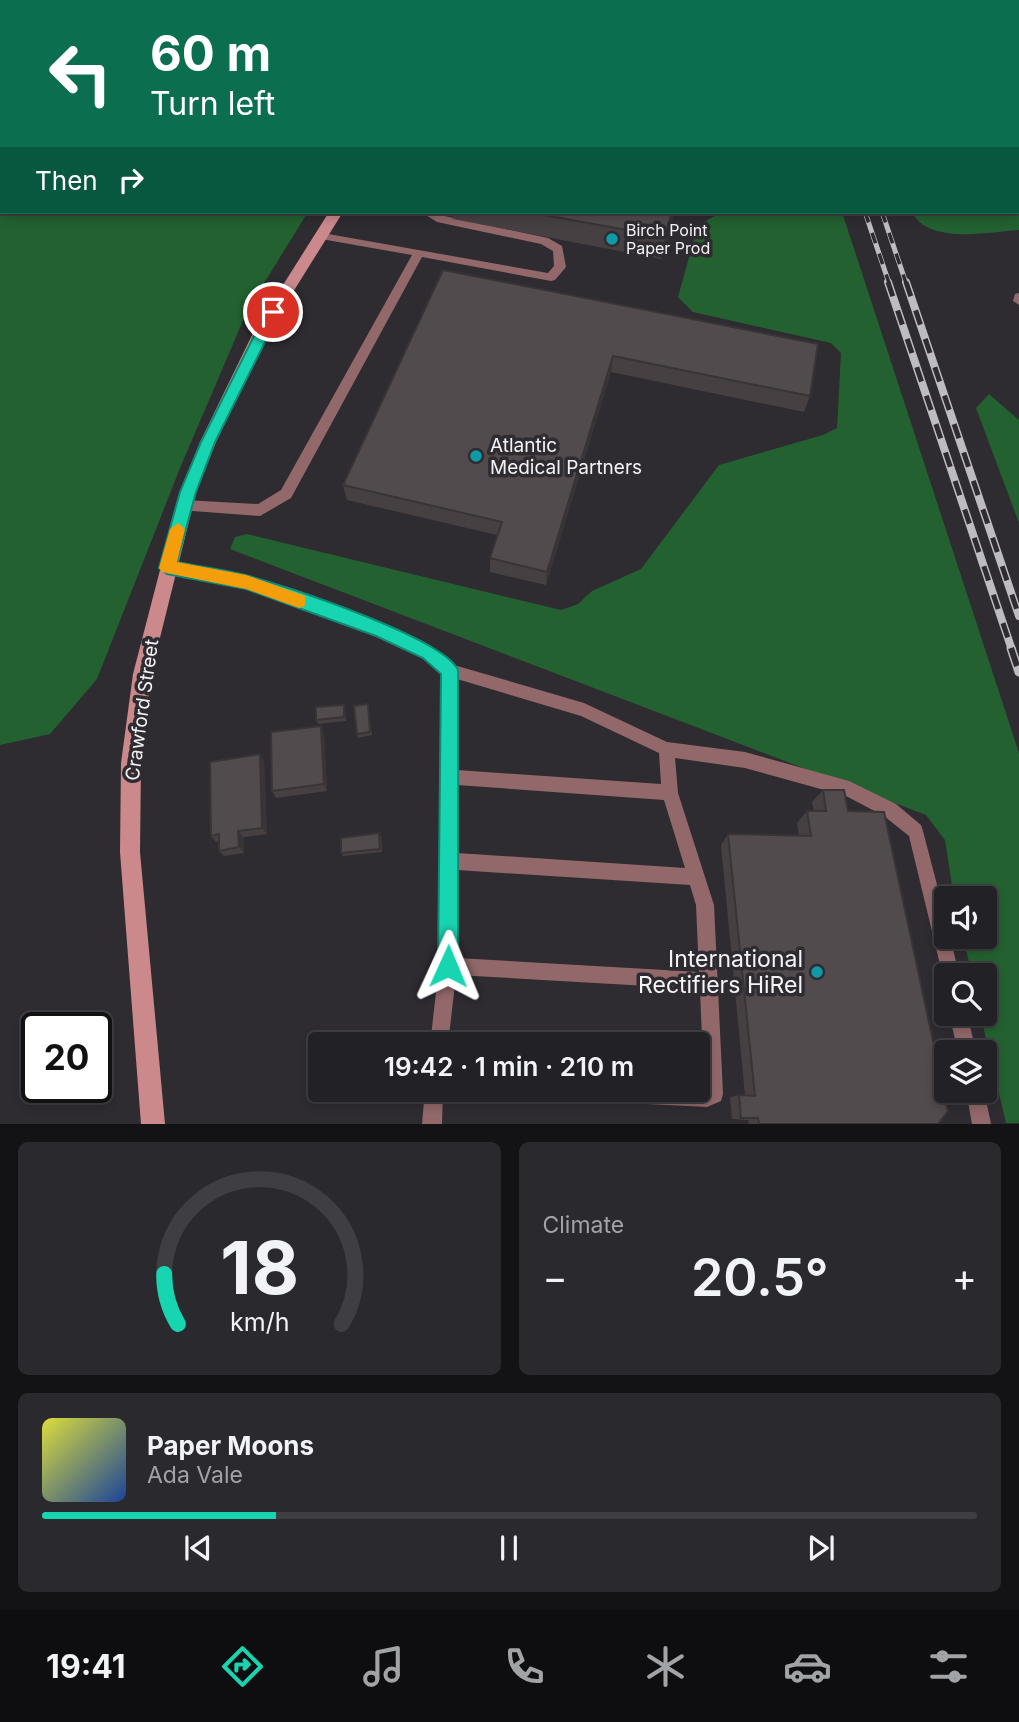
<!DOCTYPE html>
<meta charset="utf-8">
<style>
body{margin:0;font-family:Inter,sans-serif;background:#2a292d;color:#f1f3f6;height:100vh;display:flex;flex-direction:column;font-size:26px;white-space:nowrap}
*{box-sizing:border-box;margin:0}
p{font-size:23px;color:#a2a3a7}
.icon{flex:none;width:38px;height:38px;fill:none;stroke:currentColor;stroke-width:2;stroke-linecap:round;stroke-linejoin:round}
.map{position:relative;height:1124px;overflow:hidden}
.drawer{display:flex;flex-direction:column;gap:18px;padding:18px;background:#131214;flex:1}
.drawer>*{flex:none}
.guide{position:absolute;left:0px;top:0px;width:1020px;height:214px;box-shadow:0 4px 10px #0003,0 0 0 2px #3f3e42;background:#0b6e4f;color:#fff;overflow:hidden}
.tools{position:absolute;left:934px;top:886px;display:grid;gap:14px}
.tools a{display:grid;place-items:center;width:63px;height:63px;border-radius:7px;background:#222125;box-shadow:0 4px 10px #0003,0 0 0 2px #3f3e42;font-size:35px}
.speed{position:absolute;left:21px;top:1012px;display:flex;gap:14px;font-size:35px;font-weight:700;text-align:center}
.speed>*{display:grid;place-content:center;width:91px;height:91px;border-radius:50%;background:#222125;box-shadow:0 4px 10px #0003,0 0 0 2px #3f3e42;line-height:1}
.speed .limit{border:4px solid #111;border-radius:10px;background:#fff;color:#111}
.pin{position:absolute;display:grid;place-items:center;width:60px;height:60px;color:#fff;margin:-30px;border:4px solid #fff;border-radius:50%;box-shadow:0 2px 7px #0007}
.me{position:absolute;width:77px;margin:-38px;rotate:1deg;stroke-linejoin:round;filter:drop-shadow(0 0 5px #0008)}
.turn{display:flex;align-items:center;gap:24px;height:147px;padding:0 35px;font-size:32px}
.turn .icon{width:91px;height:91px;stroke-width:2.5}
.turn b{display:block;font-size:49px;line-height:60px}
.then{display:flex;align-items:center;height:66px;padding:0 35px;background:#0003;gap:14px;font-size:26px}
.big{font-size:52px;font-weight:600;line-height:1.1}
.drawer .widget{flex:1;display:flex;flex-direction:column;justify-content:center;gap:10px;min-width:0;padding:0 24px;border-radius:10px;background:#2a292d}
.drawer .dial{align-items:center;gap:0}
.dial svg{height:182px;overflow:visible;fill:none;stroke:#3f3e42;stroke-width:7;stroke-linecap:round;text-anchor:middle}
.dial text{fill:#f1f3f6;stroke:none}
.song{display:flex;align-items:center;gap:21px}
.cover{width:84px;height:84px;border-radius:10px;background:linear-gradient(135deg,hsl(60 70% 55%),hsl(220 70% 35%))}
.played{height:7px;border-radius:4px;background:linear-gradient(90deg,#18d5b2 25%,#3f3e42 25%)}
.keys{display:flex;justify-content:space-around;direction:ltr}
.heat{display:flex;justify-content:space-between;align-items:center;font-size:38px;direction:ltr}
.drawer .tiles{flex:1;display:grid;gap:18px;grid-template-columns:1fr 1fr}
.widget:last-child{grid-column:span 2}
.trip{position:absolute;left:308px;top:1032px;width:402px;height:70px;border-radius:7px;background:#222125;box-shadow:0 4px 10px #0003,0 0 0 2px #3f3e42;font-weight:600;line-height:70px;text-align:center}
.dock{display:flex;height:112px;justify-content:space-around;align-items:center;background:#0e0d0f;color:#a2a3a7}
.dock .icon{width:49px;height:49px}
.dock .current{color:#18d5b2}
.dock b{font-size:32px;color:#f1f3f6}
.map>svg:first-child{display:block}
.green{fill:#236130}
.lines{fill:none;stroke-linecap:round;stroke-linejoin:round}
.stream{fill:#175c6e;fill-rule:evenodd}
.service{fill:#92686a;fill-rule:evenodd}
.secondary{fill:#cb898c;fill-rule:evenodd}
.rail-far2-casing{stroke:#bdbcc0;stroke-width:5}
.rail-far1-casing{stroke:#bdbcc0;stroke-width:8}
.rail-casing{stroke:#bdbcc0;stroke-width:9}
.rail-far2{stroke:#2e2c31;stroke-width:3.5;stroke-dasharray:11;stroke-linecap:butt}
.rail-far1{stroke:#2e2c31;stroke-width:5;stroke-dasharray:15;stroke-linecap:butt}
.rail{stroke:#2e2c31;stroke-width:6;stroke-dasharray:19;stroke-linecap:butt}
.wall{fill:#474042}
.shaded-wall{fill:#393436}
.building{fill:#524b4d;stroke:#393436;stroke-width:2}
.route{fill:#18d5b2;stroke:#108a74;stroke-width:2}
.slow{fill:#f59e0b}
.culture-dot{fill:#0f9aa8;stroke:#2e2c31;stroke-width:2.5}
.labels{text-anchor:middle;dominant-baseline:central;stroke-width:7;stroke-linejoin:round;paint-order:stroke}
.far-poi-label{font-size:16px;fill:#f4f3f6;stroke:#2e2c31;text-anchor:start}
.poi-label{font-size:19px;fill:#f4f3f6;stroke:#2e2c31;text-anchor:start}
.street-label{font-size:19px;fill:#f4f3f6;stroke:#2e2c31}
.near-poi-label{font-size:23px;fill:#f4f3f6;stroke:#2e2c31;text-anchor:end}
</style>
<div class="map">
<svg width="1019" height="1124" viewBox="0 0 1019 1124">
<rect width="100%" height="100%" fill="#2e2c31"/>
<path class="green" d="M0 0H76L2 2V212H308L248 309 180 468 97 679 50 734 0 745Z
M470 0H781V2H470Z
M842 0H1019V230C990 232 928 245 912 212H1018V2Z
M722 212H842L1019 753V1123H1006L980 1013H985V975H972L963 936H985V898H954L945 840 926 815 230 549 235 537 247 534 561 610 578 604 592 591 641 569 719 465 823 435 837 428 841 353 831 343 693 312 678 297 698 225Z
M989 394 1019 420V523L976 408Z"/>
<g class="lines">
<path class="stream" d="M174 0H180L179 2H173Z
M2 155V160H0V156Z"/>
<path class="service" d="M421 212H434L440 215 548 238 562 246 566 267 555 280 551 281 422 257 291 498 260 516 179 510 177 506 179 502 184 500 258 504 281 490 412 255 321 239 316 235 317 232 548 273 554 266 553 251 541 244 437 222Z
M1019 293V305L1013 301 1015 294Z
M168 561 246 576 382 624 434 648 454 665 584 703 667 742 745 752 849 781 896 804 921 825 923 831 947 923V936H950L959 975H947V983L944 981 909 836 884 816 846 796 745 768 675 758 678 793 714 905 723 1094 721 1101 707 1107 547 1099 540 1097 538 1090H698V1088H704L700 989 456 975 448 1045H430L439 966 442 673 424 658 377 635 246 588 163 571 161 567 163 563ZM457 679 581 716 659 753 661 784 457 770ZM457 785 664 800 685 868 457 853ZM457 870 690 885 696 905 699 972 457 958Z
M949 1013H967L976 1052H958Z
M425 1090H443L442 1124H422Z
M966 1090H984L991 1124H972Z"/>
<path class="secondary" d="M440 0H452V2H440Z
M329 212H343L268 332 216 442 196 493 151 674 141 763 140 852 165 1124H141L120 852 121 763 133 674 180 493 200 442 254 331Z"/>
<g class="rail-far2-casing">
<path id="rail-far2" d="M865 212 889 283
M882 212 906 283"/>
</g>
<g class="rail-far1-casing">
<path id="rail-far1" d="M888 282 1012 650
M906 282 1019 616"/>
</g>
<g class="rail-casing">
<path id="rail" d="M1011 648 1019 672"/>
</g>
<use href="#rail-far2" class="rail-far2"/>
<use href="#rail-far1" class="rail-far1"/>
<use href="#rail" class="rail"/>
</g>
<path class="wall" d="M452 212H675L661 259 453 219Z
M443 270 810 396 804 412 611 372 546 585 490 572V558L497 535 347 500 343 485Z
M368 704 372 735 358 738 357 734Z
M345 709 346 721 318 724 316 720Z
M324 733 327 791 276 798 272 791Z
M260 754 264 761 267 834 244 837V853L224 856 219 851V841L216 842 211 836Z
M823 790 848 811 938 1124H749L748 1120 732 1119 730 1097 739 1095H745L721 845 728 834 799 836 797 823 807 811H814L812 802Z
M381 836 382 852 343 856 341 853Z"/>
<path class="shaded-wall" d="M672 212H675L661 259 665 237Z
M613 356 611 372 546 585 547 572Z
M321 726 324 733 327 791 324 784Z
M260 754 264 761 267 834 262 828Z
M238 831 244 837V853L239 847Z"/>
<path class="building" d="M528 212H672L665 237Z
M443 270 818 344 810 396 613 356 547 572 490 558 502 522 343 485Z
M368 704 370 732 357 734 354 706Z
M344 705V717L316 720V707Z
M321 726 324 784 272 791 271 732Z
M260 754 262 828 238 831 239 847 219 851V834L211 836 210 762Z
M823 790H844L848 811 884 812 948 1111 938 1124H759L758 1118H741L739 1095 755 1096 728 834 811 836 807 811H826Z
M379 833 380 849 341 853V838Z"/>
<path class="route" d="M273 307 280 312 215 442 196 492 177 562C200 567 223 569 245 575 284 585 444 638 458 670V966L455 973 448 976 441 973 438 966 441 674 423 658 376 636 246 589 167 574 159 568 180 492 201 442 266 312Z"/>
<path class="slow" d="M178 523 185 529 177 562 246 575 305 596V606L299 608 246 589 162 572 159 568 170 529Z"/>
<g class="culture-dot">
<circle cx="612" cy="239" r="7"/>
<circle cx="476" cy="456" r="7"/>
<circle cx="817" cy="972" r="7"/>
</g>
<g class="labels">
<g class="far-poi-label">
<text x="626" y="230">Birch Point<tspan x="626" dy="18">Paper Prod</tspan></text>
</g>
<g class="poi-label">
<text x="490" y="445">Atlantic<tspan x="490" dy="22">Medical Partners</tspan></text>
</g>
<g class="street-label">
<text transform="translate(142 710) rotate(-82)">Crawford Street</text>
</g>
<g class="near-poi-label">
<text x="803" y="959">International<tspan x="803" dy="26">Rectifiers HiRel</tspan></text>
</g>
</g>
</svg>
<div class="tools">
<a><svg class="icon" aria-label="sound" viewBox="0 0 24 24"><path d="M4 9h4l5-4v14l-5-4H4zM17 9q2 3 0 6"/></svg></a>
<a><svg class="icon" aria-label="search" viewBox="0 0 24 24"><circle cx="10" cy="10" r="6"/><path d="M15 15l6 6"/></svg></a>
<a><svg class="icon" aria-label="layers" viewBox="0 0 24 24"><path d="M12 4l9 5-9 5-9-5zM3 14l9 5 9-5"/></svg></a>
</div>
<div class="speed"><div class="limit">20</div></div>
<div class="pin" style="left:273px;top:312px;background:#d93025"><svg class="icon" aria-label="arrive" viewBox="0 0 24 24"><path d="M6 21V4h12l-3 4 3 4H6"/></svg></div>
<svg class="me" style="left:448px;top:966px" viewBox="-20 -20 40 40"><path d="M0-17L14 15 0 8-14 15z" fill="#18d5b2" stroke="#fff" stroke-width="4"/></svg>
<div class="trip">19:42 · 1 min · 210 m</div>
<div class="guide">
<div class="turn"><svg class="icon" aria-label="left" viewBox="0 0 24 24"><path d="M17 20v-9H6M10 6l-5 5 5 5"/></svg><div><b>60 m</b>Turn left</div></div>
<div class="then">Then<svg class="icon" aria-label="right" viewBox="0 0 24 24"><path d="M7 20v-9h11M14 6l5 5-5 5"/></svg></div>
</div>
</div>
<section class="drawer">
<div class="tiles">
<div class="widget dial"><svg viewBox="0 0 100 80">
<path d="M14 69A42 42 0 1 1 86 69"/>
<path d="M14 69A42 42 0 0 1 8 47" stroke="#18d5b2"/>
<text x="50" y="56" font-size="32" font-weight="700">18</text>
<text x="50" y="72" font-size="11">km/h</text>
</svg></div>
<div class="widget"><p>Climate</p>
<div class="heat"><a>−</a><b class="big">20.5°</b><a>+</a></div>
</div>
<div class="widget">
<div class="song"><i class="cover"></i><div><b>Paper Moons</b><p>Ada Vale</p></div></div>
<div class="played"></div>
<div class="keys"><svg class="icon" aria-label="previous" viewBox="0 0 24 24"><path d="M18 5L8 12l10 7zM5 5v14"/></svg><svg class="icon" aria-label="pause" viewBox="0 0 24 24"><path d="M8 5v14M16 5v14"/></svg><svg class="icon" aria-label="next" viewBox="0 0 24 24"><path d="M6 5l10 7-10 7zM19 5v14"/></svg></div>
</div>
</div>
</section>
<nav class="dock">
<b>19:41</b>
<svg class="icon current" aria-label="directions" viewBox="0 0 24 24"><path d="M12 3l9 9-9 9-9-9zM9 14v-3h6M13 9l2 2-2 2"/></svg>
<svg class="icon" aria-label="music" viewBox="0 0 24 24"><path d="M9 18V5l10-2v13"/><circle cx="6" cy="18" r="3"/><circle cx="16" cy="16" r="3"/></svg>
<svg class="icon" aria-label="phone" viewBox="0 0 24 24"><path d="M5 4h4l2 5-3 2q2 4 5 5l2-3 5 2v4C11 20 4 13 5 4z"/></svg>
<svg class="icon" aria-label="climate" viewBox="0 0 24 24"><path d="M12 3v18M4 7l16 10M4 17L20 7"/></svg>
<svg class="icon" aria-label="car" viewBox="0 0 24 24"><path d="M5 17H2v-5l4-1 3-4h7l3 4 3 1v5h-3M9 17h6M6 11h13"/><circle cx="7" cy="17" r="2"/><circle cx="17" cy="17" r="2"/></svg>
<svg class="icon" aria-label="filters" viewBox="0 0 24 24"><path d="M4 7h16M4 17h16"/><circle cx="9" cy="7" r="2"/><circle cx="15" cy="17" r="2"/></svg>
</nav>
